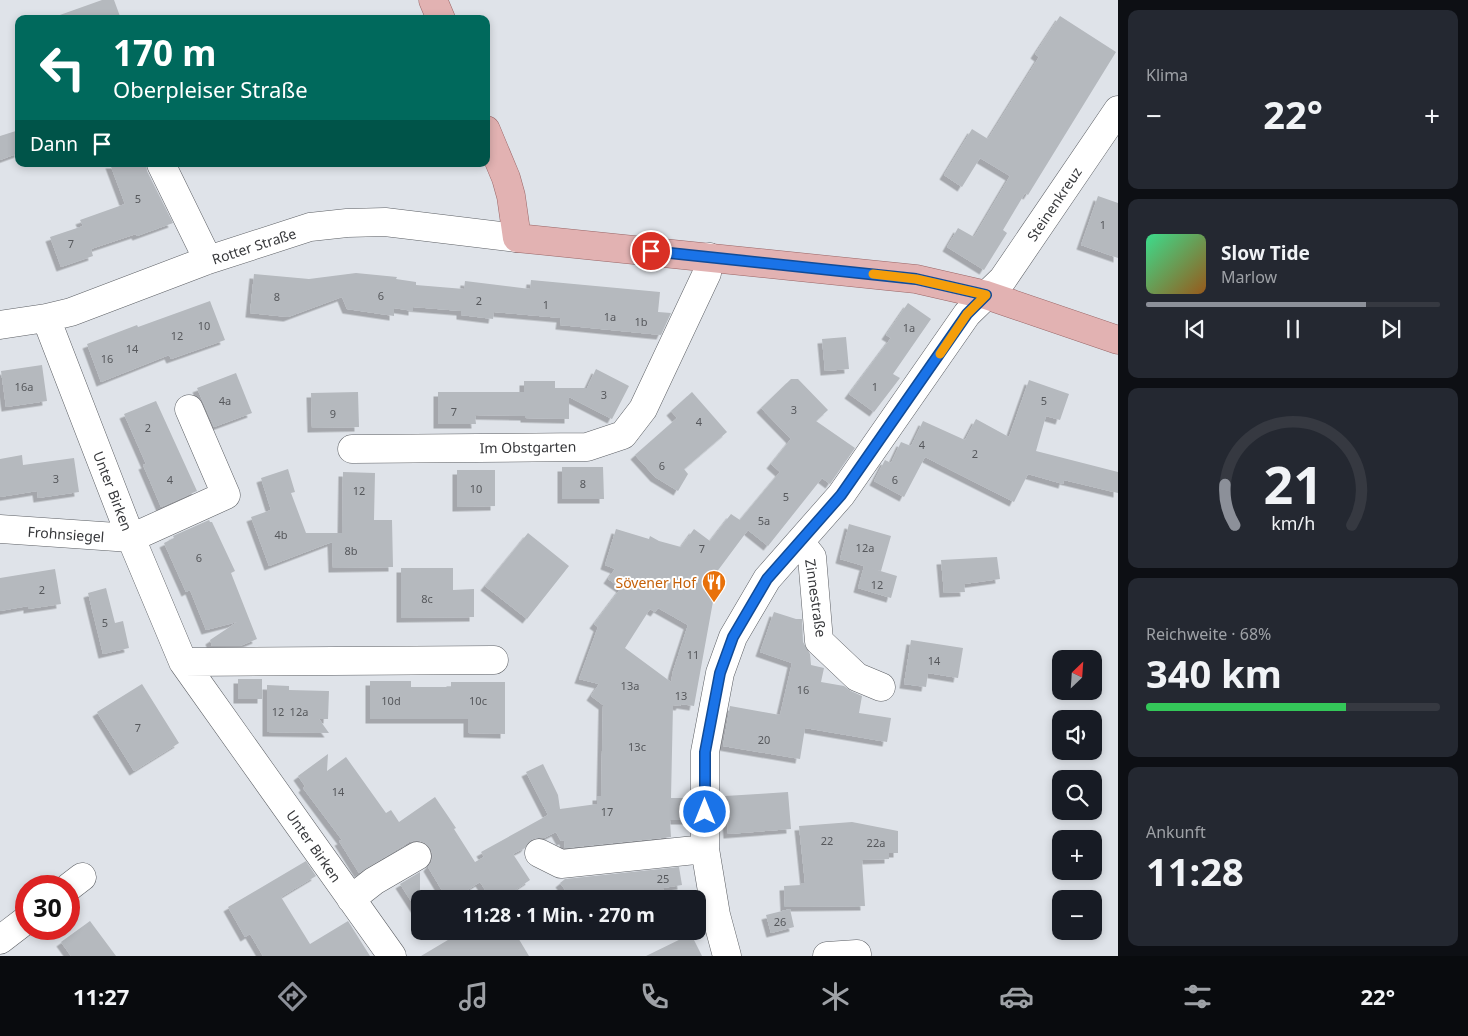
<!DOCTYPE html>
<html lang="de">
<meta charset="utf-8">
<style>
body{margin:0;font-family:"Noto Sans",sans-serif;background:#242831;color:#f1f3f6;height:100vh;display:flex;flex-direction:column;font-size:19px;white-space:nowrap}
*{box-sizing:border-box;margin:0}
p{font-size:16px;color:#9ea1a6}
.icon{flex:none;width:28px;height:28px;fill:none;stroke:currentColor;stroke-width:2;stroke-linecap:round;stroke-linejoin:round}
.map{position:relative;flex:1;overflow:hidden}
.panel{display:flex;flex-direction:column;gap:10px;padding:10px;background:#0d0f14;width:350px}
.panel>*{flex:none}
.guide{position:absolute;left:15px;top:15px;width:475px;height:152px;border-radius:10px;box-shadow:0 2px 8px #0003;background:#00695c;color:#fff;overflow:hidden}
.needle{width:32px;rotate:25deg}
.tools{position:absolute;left:1052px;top:650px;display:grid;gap:10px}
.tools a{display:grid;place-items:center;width:50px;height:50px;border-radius:10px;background:#171b24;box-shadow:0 2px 8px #0003;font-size:25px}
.speed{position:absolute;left:15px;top:875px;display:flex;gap:10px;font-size:25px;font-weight:700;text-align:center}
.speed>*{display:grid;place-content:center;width:65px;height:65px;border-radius:50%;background:#171b24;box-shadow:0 2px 8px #0003;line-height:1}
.speed .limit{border:8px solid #d22;background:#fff;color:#111}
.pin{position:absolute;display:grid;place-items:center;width:42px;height:42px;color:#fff;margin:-21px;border:2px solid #fff;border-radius:50%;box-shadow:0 1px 5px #0007}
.me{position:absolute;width:55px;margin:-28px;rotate:0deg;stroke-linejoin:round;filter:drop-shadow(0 0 4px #0008)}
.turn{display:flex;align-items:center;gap:18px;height:105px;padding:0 15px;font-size:22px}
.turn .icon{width:65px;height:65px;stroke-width:2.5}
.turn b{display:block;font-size:35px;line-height:42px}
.then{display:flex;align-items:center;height:48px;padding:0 15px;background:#0003;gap:10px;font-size:19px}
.big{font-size:38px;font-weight:700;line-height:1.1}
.panel .card{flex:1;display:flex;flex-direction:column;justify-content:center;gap:8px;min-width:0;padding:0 18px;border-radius:10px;background:#242831}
.panel .dial{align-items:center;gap:0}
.dial svg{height:130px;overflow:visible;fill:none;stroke:#363941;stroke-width:7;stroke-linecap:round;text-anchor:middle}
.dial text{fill:#f1f3f6;stroke:none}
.song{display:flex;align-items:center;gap:15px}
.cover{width:60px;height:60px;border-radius:8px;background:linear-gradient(135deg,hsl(150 70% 55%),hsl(30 70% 35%))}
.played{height:5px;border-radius:2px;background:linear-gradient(90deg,#8c9099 75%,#363941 75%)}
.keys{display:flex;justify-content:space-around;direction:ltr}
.heat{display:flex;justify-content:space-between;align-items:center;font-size:28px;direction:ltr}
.charge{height:8px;border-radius:4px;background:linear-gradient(90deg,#34c759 68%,#363941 0)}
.trip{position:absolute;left:411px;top:890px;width:295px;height:50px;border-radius:10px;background:#171b24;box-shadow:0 2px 8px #0003;font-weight:700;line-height:50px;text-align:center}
.tabs{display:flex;height:80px;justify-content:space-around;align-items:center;background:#090b0e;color:#9ea1a6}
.tabs .icon{width:35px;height:35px}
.tabs .current{color:#8c9099}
.tabs b{font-size:22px;color:#f1f3f6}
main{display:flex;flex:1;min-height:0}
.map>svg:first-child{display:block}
.building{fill:#b5b9be;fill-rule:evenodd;filter:url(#shadow)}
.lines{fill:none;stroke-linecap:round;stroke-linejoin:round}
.minor-casing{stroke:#5c5f64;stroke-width:29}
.major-casing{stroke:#996667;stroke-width:29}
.minor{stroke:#fff;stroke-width:28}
.major{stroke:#e2b2b2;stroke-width:28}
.route-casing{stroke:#114b97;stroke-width:12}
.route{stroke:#1a73e8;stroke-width:9}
.slow{stroke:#f59e0b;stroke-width:9}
.labels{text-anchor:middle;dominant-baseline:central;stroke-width:4;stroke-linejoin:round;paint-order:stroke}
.number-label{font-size:11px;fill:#56585c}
.street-label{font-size:14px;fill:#37383b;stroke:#fff}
.food-label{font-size:14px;fill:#c56008;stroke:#fff;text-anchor:end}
</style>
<main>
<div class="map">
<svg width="1118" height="956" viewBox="0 0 1118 956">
<defs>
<filter id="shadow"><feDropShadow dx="-4.5" dy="4.5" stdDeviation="0" flood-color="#0004"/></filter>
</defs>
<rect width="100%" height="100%" fill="#dfe3e9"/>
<path class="building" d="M102 0H114L121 19H57V16Z
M1060 16 1116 52 1028 195 1025 193 1003 230 1007 233 984 270 947 247 958 228 974 237 1010 176 980 158 962 187 944 175 972 129 988 139 1039 57 1035 54Z
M19 130V153L0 160V136Z
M110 164H146L147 171 173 223 137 236 136 234 91 249 93 256 61 267 50 237 83 226 80 220 125 204Z
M1098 196 1118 203V258L1081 245Z
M356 273 397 277 396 279 416 282V285L464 289 465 281 530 289 531 280 660 292 658 312 671 313 661 335 560 325 561 318 494 312 493 319 461 315V311L413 307V311L394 308V316L347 309 342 297 288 317 250 313 254 274 309 279Z
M210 301 225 340 171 359 169 355 101 382 87 344 137 325 138 327Z
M908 303 931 319 893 374 900 378 874 412 849 394 891 338 886 335Z
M846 337 849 369 825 371 822 339Z
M42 365 47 401 6 407 1 371Z
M596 369 629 386 612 419 569 397V419L525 418V416L475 415 476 424H438V392H524V381H555V388H587Z
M236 373 252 413 214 427 197 388Z
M791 379H798L828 410 816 421 855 448 830 484 822 478 768 546 748 530 716 573 718 574 694 706 681 704 680 706 673 705 671 798H687L688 820H670L671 837 565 848 564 840 561 841 556 832 544 838H538L531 840 525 848 513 854 530 880 512 892 516 899H491L480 882 453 899H447L428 867 431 863 433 856 431 849 425 843 417 840 409 842 359 873 339 841 342 840 303 788 305 786 298 776 328 754 327 771 346 757 386 813 391 810 399 822 435 797 456 828 454 829 475 862 484 857 481 852 548 815 526 772 543 764 558 795 560 809 597 804V796H601L603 705 591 696 599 684 579 679 598 627 594 624 621 588 608 579 615 569 605 565 616 529 649 539 650 536 659 541 681 547 694 529 710 541 731 514 740 520 780 472 771 464 791 439 761 408ZM658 608 688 625 673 671 671 682 625 648 650 609 655 612Z
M1029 380 1069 394 1060 420 1046 416 1036 451 1118 472V493L1064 480 1063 484 1028 474 1014 502 925 457 904 497 874 481 885 460 891 463 901 442 911 446 923 421 965 440 976 419 1009 437Z
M358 392 359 427 312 428 311 393Z
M692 392 727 432 684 469 688 474 678 491 655 477 635 455 677 418 671 411Z
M156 401 197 491 161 507 143 465 146 464 124 414Z
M22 455 23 465 74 458 79 492 38 498 37 491 0 497V459Z
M562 467H603L604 499H562Z
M288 469 295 492 291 493 306 533H342L343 472 375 473 374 520H392L393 567 333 568 332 542 269 566 251 517 271 510 261 478Z
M457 470H495V506L457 507Z
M209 520 210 522H212L235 571 231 573 257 639 240 646H212L210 640 237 622 206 630 190 590 186 592 164 543 174 538 173 536Z
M849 524 891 536 881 571 840 559Z
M528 533 569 566 527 619 485 586Z
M997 557 1000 579 964 584 965 592 944 593 941 560Z
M864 566 897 576 891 598 858 588Z
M401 568H453V590L474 589V617L401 618Z
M55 569 61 604 28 609V606L0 611V578Z
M106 588 115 623 123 621 129 648 103 654 88 593Z
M774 612 796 619H802L803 642 810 654 811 665 824 668 821 682 844 686 851 691 862 696 859 713 891 718 887 742 805 728 800 759 723 746 730 706 780 715 792 663 760 652Z
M911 640 963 648 958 678 928 673 926 687 904 684Z
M238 679H262V699H238Z
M370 681H411V687H451V682H505V734L468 733V719H370Z
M142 684 179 743 134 771 97 712Z
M267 685 289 686V690L329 691 328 719H319L329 733 267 732Z
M788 792 791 829 728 834 725 796Z
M852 822 898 831V853H889V859L862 860 865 906 785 907 784 886 801 885V883H805L799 826Z
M306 861 316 876 281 897 310 944 348 921 370 956H263L250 934 245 937 228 907Z
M679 867 682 885 663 888 664 899H572L560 883 565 879Z
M420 872V915L400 884Z
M790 909 794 927 771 933 766 915Z
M90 921 116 956H71L61 942Z
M463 931H514L529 956H421Z
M691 934 702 956H646Z"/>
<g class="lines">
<g class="minor-casing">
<path id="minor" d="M161 164 208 260
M46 318 131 538 183 662 392 956
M0 325 46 318 71 312 208 260 310 227 347 223 385 222 517 238
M352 449 587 447 623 435 643 409 707 273 709 257
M0 529 131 538 226 495 189 409
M800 542 812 557 819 641 857 677 881 687
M183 662 494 660
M539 853 561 864 705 849
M69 887 82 877
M351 899 374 881 417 856
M0 940 26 920
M727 956 716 915 705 849V752L720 673 733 637 767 579 841 495 967 314 1003 279 1118 110
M827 956 857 954"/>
</g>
<g class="major-casing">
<path id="major" d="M433 0 441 19
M486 130 506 178 511 196 517 238 916 279 986 295 1118 340"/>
</g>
<use href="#minor" class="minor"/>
<use href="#major" class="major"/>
</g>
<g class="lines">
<g class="route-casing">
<path id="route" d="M651 251 916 279 986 295 967 314 841 495 767 579 733 637 720 673 705 752V812"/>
</g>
<use href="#route" class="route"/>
<path class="slow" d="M873 274 916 279 986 295 967 314 940 354"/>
</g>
<defs>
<g id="restaurant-pin" transform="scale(1.25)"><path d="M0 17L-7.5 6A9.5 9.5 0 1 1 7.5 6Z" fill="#e8710a" stroke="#fff"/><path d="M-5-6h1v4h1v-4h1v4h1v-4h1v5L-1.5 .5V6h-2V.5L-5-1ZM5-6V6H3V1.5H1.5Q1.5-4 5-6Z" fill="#fff"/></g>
</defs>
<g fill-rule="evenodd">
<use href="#restaurant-pin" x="714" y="582"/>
</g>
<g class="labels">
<g class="number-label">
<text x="138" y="198">5</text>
<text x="1103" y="224">1</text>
<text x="71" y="243">7</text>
<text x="381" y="295">6</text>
<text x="277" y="296">8</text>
<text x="479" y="300">2</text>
<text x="546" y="304">1</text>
<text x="610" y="316">1a</text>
<text x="641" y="321">1b</text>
<text x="204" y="325">10</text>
<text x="909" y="327">1a</text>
<text x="177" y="335">12</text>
<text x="132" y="348">14</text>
<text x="107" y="358">16</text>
<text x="24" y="386">16a</text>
<text x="875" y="386">1</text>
<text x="604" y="394">3</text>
<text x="225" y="400">4a</text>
<text x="1044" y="400">5</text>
<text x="794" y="409">3</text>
<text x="454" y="411">7</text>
<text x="333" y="413">9</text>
<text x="699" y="421">4</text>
<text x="148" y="427">2</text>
<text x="922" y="444">4</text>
<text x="975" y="453">2</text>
<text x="662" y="465">6</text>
<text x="56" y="478">3</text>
<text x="170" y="479">4</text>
<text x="895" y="479">6</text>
<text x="583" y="483">8</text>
<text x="476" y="488">10</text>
<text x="359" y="490">12</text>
<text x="786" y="496">5</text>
<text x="764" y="520">5a</text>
<text x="281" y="534">4b</text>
<text x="865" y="547">12a</text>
<text x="702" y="548">7</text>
<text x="351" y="550">8b</text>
<text x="199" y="557">6</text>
<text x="877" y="584">12</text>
<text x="42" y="589">2</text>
<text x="427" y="598">8c</text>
<text x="105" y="622">5</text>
<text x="693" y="654">11</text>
<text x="934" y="660">14</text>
<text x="630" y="685">13a</text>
<text x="803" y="689">16</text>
<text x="681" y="695">13</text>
<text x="391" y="700">10d</text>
<text x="478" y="700">10c</text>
<text x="278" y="711">12</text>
<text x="299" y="711">12a</text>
<text x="138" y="727">7</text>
<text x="764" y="739">20</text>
<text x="637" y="746">13c</text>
<text x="338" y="791">14</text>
<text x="607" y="811">17</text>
<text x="827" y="840">22</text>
<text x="876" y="842">22a</text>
<text x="663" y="878">25</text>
<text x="780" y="921">26</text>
</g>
<g class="street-label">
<text transform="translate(1054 204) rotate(-56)">Steinenkreuz</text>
<text transform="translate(254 246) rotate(-18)">Rotter Straße</text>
<text transform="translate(528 447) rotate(-1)">Im Obstgarten</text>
<text transform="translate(113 491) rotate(69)">Unter Birken</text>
<text transform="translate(66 534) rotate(4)">Frohnsiegel</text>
<text transform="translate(816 598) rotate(82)">Zinnestraße</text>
<text transform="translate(314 846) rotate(55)">Unter Birken</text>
</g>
<g class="food-label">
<text x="696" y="582">Sövener Hof</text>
</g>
</g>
</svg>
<div class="tools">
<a><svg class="needle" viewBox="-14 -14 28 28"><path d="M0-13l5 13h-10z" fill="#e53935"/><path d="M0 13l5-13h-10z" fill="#9ea1a6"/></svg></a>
<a><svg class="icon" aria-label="sound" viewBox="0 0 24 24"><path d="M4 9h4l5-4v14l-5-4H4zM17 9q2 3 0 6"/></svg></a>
<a><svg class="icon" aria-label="search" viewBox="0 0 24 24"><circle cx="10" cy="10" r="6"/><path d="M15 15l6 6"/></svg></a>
<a>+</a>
<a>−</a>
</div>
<div class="speed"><div class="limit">30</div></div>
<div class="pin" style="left:651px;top:251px;background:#d93025"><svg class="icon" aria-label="arrive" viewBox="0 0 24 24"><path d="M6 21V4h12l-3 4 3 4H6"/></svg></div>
<svg class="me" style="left:705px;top:812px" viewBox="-20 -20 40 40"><circle r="17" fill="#1a73e8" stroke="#fff" stroke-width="3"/><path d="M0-11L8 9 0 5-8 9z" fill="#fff"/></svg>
<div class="trip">11:28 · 1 Min. · 270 m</div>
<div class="guide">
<div class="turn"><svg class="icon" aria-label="left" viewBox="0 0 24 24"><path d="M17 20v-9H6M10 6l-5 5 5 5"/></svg><div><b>170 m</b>Oberpleiser Straße</div></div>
<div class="then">Dann<svg class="icon" aria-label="arrive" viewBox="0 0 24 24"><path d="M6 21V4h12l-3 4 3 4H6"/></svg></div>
</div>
</div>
<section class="panel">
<div class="card"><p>Klima</p>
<div class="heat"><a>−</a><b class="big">22°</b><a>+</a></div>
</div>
<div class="card">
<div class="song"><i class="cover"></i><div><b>Slow Tide</b><p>Marlow</p></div></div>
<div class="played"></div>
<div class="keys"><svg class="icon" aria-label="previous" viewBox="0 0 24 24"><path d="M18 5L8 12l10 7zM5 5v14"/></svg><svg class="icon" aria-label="pause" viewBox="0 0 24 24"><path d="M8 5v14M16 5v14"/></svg><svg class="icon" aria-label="next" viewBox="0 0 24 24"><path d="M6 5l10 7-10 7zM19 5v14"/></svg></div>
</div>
<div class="card dial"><svg viewBox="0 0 100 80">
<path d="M14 69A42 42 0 1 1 86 69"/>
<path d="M14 69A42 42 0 0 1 8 44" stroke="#8c9099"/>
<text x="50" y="56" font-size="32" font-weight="700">21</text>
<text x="50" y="72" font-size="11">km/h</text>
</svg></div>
<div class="card"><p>Reichweite · 68%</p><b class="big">340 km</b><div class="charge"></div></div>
<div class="card"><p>Ankunft</p><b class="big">11:28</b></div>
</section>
</main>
<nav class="tabs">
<b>11:27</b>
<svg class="icon current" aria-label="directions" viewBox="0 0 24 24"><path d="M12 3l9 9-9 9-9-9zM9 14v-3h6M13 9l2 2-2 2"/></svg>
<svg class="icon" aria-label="music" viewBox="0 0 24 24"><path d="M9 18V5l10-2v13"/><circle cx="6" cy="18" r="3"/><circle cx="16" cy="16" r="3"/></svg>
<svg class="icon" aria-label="phone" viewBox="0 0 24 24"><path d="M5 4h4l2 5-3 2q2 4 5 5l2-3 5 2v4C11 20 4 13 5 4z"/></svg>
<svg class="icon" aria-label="climate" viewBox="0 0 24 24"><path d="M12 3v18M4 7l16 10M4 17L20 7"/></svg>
<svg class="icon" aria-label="car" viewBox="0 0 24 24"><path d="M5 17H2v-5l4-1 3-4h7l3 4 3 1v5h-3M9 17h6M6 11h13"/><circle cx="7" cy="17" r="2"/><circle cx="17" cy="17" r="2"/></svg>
<svg class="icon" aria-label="filters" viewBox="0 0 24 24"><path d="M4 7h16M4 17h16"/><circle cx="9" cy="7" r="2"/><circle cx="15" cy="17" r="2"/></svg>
<b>22°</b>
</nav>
